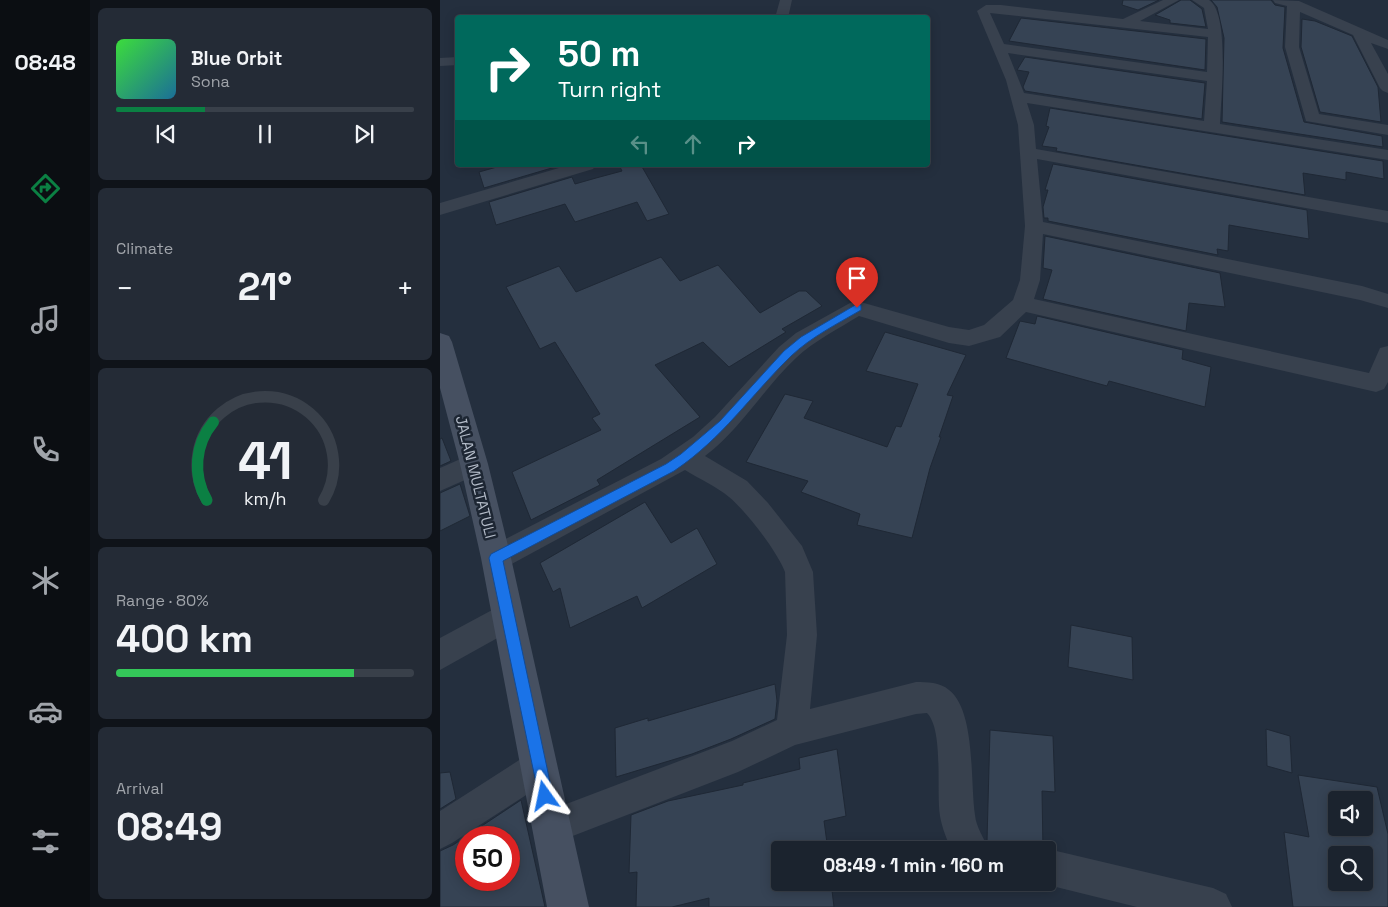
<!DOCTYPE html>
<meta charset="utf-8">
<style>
body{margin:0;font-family:"Space Grotesk",sans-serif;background:#242b36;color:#f1f3f6;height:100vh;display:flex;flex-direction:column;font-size:19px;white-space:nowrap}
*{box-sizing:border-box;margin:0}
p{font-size:16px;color:#a0a4aa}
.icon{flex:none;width:28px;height:28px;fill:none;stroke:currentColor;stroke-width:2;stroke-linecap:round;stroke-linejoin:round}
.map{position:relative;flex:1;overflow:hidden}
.sheet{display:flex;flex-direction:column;gap:8px;padding:8px;background:#0f1319;width:350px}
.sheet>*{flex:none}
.guide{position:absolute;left:15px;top:15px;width:475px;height:152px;border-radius:5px;box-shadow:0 2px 12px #0003,0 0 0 1px #39404a;background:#00695c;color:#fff;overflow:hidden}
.tools{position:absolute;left:888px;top:791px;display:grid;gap:10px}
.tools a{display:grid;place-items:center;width:45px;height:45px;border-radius:5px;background:#1b232e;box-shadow:0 2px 12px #0003,0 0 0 1px #39404a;font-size:25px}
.speed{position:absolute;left:15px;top:826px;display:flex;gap:10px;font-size:25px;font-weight:700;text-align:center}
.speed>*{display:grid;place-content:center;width:65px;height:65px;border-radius:50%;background:#1b232e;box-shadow:0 2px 12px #0003,0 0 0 1px #39404a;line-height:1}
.speed .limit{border:8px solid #d22;background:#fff;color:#111}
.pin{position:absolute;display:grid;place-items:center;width:42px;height:42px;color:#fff;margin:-51px -21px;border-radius:50% 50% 50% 0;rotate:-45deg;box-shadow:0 0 5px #0007}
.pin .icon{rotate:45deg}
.me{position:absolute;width:55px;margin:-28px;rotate:348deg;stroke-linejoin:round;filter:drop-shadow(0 0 4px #0008)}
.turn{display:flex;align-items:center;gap:18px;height:105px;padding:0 20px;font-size:22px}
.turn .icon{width:65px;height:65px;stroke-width:2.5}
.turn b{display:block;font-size:35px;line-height:42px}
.lanes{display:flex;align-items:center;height:48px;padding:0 20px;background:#0003;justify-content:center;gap:25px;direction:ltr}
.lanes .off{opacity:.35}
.big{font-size:38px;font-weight:800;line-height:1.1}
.sheet .tile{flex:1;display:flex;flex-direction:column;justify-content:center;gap:8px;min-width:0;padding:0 18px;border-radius:8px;background:#242b36}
.sheet .dial{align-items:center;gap:0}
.dial svg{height:130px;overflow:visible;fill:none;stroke:#39404a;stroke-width:7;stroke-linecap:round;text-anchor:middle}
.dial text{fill:#f1f3f6;stroke:none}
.song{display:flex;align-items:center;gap:15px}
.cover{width:60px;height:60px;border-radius:8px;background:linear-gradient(135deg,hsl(120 70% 55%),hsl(200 70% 35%))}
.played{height:5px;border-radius:2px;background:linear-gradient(90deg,#0b8043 30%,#39404a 30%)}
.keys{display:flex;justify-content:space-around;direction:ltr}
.heat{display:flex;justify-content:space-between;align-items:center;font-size:28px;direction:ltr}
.charge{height:8px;border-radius:4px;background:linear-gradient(90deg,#34c759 80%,#39404a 0)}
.trip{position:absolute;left:331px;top:841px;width:285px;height:50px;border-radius:5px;background:#1b232e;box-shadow:0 2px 12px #0003,0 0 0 1px #39404a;font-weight:800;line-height:50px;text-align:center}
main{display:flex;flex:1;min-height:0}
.tabs{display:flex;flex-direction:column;width:90px;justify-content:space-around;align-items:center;background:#0b0e12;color:#a0a4aa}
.tabs .icon{width:35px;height:35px}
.tabs .current{color:#0b8043}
.tabs b{font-size:22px;color:#f1f3f6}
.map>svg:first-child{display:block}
.building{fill:#364354;stroke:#1f2835;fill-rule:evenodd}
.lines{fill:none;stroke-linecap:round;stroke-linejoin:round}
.street{fill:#38414e;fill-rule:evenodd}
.secondary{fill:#465061;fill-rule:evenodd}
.route{fill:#1a73e8;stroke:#114b97}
.labels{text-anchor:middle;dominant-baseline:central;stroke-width:5;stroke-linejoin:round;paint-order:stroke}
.street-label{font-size:15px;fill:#b4bcc9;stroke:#1d2633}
</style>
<main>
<nav class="tabs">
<b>08:48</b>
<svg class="icon current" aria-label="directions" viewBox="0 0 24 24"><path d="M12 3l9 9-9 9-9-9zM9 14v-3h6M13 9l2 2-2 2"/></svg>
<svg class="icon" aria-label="music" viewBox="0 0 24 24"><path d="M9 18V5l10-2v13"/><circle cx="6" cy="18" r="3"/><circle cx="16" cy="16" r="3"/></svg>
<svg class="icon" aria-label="phone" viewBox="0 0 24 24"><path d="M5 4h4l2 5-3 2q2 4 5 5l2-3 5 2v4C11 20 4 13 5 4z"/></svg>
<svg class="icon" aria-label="climate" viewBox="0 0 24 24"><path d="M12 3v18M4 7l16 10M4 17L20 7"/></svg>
<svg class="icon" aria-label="car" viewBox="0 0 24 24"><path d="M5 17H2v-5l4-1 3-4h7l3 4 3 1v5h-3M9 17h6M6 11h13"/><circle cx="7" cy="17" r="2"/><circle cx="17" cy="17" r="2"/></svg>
<svg class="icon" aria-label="filters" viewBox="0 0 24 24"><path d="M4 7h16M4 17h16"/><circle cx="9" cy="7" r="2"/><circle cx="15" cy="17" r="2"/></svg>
</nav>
<section class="sheet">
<div class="tile">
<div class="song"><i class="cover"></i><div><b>Blue Orbit</b><p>Sona</p></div></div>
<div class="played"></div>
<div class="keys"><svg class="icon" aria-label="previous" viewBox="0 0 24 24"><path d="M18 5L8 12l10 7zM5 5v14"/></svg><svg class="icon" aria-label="pause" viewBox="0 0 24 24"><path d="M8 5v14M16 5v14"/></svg><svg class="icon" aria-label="next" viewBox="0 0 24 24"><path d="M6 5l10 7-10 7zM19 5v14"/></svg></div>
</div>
<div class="tile"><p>Climate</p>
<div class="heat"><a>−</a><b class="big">21°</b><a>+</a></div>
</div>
<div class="tile dial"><svg viewBox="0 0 100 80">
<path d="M14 69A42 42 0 1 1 86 69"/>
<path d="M14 69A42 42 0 0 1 18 21" stroke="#0b8043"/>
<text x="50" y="56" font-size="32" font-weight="700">41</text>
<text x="50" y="72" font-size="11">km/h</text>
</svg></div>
<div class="tile"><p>Range · 80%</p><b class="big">400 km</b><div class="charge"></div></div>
<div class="tile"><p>Arrival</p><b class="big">08:49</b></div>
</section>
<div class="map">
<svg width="948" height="907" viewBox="0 0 948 907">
<rect width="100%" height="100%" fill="#242f3e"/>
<path class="building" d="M683 0H719L698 10 682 5Z
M741 0H750L762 9 766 27 730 23V20L715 15Z
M771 0H831L835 5 845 7 843 48 864 122 942 136 943 147 782 122 784 38 777 7Z
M581 18 766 39 765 70 569 41Z
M862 19 875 21 912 36 938 87 941 122 880 112 861 47Z
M585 57 765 83 762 119 585 91 583 87 589 72 577 70Z
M610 108 943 161 944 179 906 172V180L863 173 865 195 616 151 617 148 602 146 609 127 606 126Z
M613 164 867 210 869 239 789 225 788 251 777 249 778 255 608 221V218H604L603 207 608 190H605Z
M64 165H122L44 188 39 172Z
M179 165H201L229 214 207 221 197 202 135 222 125 204 56 225 49 202 132 177 135 184 156 178 182 171Z
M605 236 780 273 785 307 749 303 746 331 603 299 612 270 603 268Z
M221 257 240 281 278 265 320 313 359 291H366L382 306 342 329 346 332 289 367 263 342 215 365 260 417 157 480 160 485 91 520 72 472 161 430 152 418 160 414 115 342 100 349 66 287 119 266 136 292Z
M597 316 743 350 742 359 771 367 765 407 669 381 667 386 566 358 580 321 595 324Z
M445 332 526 355 507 395 513 396 499 437H501L490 468 472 538 417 525 420 514 361 492 368 481 306 462 345 394 373 401 364 418 447 447 456 426 461 427 478 384 426 371Z
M2 438 11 461 0 466V439Z
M20 484 30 516 0 531V493Z
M205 502 231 543 257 528 277 564 202 608 197 596 130 628 120 588 113 592 100 563Z
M631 625 692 637 693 680 628 667Z
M335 684 337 701 335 719 291 739 252 754 176 777 175 728 208 718V721Z
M826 729 850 736 852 773 827 766Z
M550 730 613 736 615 792 602 791 603 850H551L547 841Z
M397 749 406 816 384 821 388 850H340V882H391L394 907H269V898L232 907H196L197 872 189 873 191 815 228 801 303 785V783L360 769 359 758Z
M10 772 16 799 0 809V773Z
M858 775 937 787 948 834V907H853L844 832 869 837ZM896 800H924V828H896ZM896 855H924V882H896Z
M81 800 105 907H0V851L13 845ZM24 838H69V880H26V847Z"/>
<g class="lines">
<path class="street" d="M340 0H352L348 18H335Z
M723 0H739L700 21 768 29 764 8 752 0H769C790 13 781 99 780 124L948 150V160L587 103 594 125 596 149 948 211V223L597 159 603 222 922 286 948 294V308L920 300 603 234 600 280 594 299 929 373 940 348 948 346V382L944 389 936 392 586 312 560 337 529 346 509 343 419 316C398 329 374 341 356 358 323 389 301 429 265 456L307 481 328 503 362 546 373 572 377 635 370 709 476 682C487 682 500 682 509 690 536 711 530 783 535 815 536 827 544 838 549 850H511C507 839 502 828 500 816 496 792 504 730 487 713L476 714 355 745 298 772 112 844 100 838 94 826 100 814 292 741 337 720 347 635 345 572C337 551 306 511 289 497 276 486 259 479 245 470L66 567 56 571 46 567 42 558 46 549 221 459 253 437 275 417 339 347 356 333 410 303 417 301 509 327 529 330 544 325 573 300 580 280 585 226 578 125 566 80 537 11 546 5H561L683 19ZM550 13 768 37 767 72 564 44ZM568 53 767 81 764 121 584 93Z
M833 0 859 1 948 40V49L931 43 948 74V93L943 91 940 88 913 35 860 12 859 47 879 114 948 125V135L866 121 845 47 847 6 835 3Z
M18 57V65L0 66V58Z
M129 165H156L153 169 0 215V203Z
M34 453 43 456 47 464 43 472 0 491V468Z
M67 602 77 607 82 617 77 627 0 670V638Z
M99 750 111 755 116 767 111 779 12 843 0 849V811L87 755Z
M608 849 773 888 786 894 792 907H697L608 885 602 882H608V850H605Z"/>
<path class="secondary" d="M0 333 9 336 12 342 48 464 71 558 149 907H107L41 558 20 464 0 388Z"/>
</g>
<path class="route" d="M417 304 421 305V310C397 324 371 337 351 356 310 396 283 438 234 471L63 561 113 796 111 802 105 804 100 802 49 558 51 554 226 464 241 454 280 421 344 351 361 337Z"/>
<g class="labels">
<g class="street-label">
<text transform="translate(36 477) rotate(76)">JALAN MULTATULI</text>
</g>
</g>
</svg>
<div class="tools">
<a><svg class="icon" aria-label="sound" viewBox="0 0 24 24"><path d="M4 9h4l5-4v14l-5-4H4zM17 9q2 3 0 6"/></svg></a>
<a><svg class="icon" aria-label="search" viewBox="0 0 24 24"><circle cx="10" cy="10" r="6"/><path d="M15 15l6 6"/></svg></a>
</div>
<div class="speed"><div class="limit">50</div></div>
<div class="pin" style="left:417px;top:308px;background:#d93025"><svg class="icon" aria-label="arrive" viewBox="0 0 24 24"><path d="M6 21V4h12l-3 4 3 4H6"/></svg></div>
<svg class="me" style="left:105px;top:796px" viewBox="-20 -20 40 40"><path d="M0-17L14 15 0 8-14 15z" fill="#1a73e8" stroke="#fff" stroke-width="4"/></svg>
<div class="trip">08:49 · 1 min · 160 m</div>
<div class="guide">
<div class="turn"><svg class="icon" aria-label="right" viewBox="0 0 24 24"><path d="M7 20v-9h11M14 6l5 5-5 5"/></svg><div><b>50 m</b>Turn right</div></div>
<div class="lanes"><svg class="icon off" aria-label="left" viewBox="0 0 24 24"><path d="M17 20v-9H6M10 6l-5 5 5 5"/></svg><svg class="icon off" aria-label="ahead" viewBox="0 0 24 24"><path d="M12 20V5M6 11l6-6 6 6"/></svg><svg class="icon" aria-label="right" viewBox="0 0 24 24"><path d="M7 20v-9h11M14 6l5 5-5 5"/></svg></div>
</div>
</div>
</main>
